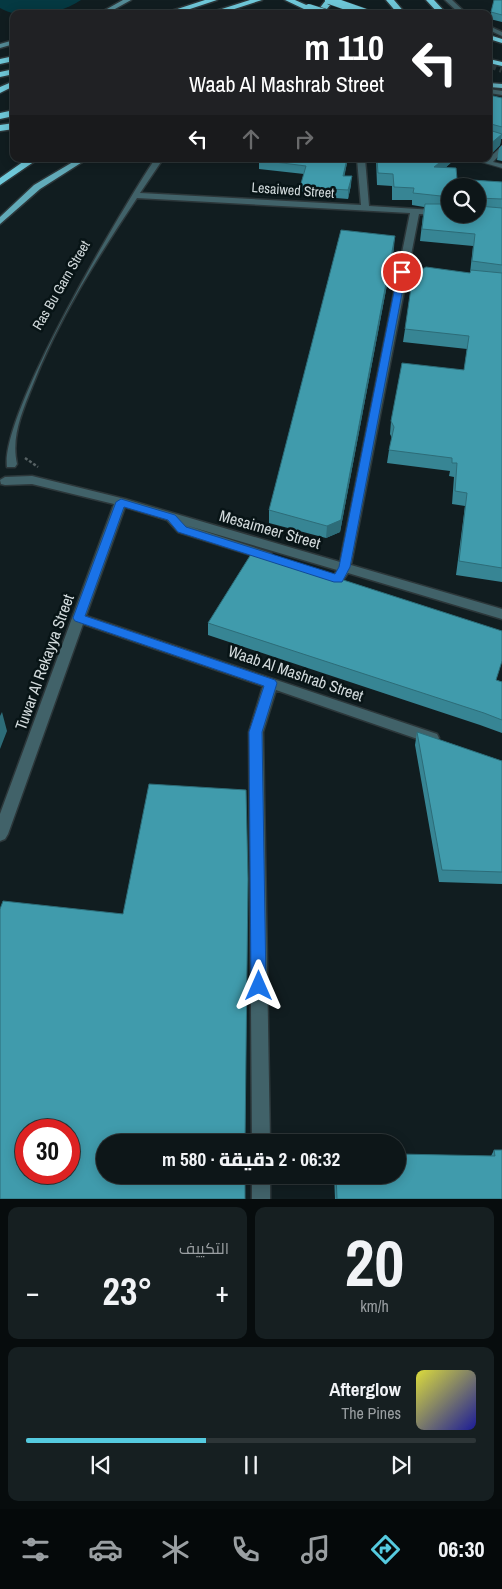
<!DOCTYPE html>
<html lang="ar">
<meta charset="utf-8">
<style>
body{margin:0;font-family:"Archivo Narrow",Cairo,sans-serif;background:#161f21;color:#f1f3f6;direction:rtl;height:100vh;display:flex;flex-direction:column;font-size:19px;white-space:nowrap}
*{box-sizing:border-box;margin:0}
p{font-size:16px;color:#9a9fa2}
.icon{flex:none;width:28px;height:28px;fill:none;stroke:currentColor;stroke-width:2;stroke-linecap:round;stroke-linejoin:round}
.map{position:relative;height:1199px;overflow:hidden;direction:ltr}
.sheet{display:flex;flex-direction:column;gap:8px;padding:8px;background:#070c0d;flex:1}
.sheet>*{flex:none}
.banner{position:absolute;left:10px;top:10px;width:482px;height:152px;border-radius:10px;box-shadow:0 2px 12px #0003,0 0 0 1px #2d3537;direction:rtl;background:#202124;color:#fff;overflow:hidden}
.controls{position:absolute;left:441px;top:178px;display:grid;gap:10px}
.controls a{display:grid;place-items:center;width:45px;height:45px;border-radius:50%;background:#0d1618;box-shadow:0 2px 12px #0003,0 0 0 1px #2d3537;font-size:25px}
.speed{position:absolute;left:15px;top:1119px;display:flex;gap:10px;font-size:25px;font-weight:700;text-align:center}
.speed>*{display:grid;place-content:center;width:65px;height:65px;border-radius:50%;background:#0d1618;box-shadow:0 2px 12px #0003,0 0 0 1px #2d3537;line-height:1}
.speed .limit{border:8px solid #d22;background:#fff;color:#111}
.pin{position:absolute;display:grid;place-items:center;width:42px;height:42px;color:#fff;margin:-21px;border:2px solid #fff;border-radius:50%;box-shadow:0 1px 5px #0007}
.me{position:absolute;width:55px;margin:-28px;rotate:0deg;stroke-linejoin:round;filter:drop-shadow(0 0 4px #0008)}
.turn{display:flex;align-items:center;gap:18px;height:105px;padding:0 25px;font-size:22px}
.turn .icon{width:65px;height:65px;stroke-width:2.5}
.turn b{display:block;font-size:35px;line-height:42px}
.lanes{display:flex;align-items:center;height:48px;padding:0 25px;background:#0003;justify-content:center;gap:25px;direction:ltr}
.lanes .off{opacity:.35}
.big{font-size:38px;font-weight:800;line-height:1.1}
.sheet .card{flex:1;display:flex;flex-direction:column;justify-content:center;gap:8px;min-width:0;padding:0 18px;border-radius:10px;background:#161f21}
.sheet .dial{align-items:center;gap:0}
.dial b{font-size:65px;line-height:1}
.song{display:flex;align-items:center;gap:15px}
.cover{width:60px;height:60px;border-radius:8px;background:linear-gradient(135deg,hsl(60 70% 55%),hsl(240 70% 35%))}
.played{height:5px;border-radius:2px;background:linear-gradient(90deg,#55cadf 40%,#2d3537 40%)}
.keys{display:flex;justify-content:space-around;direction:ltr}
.heat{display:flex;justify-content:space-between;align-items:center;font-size:28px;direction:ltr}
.sheet .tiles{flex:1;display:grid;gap:8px;grid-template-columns:1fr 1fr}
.card:last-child{grid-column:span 2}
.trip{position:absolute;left:96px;top:1134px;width:310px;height:50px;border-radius:25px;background:#0d1618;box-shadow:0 2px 12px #0003,0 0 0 1px #2d3537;font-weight:800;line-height:50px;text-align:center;direction:rtl}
.tabs{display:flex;height:80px;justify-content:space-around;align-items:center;background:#05090a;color:#9a9fa2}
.tabs .icon{width:35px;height:35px}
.tabs .active{color:#55cadf}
.tabs b{font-size:22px;color:#f1f3f6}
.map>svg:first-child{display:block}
.green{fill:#053942}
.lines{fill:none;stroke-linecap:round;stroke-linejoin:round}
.highway-tunnel{stroke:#2e393c;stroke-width:8;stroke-dasharray:8 4;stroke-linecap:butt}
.lane-casing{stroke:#2c373a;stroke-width:2}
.street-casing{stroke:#2c373a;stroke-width:3}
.secondary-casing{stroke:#2c373a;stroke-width:3}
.primary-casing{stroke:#2c373a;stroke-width:3}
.highway-casing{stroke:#2c373a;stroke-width:3}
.path{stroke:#576264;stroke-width:2.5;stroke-dasharray:3 2;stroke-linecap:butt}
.lane{fill:#416269;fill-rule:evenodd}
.street{fill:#416269;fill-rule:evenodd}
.secondary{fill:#548b96;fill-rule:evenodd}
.primary{fill:#62abb9;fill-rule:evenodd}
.highway{fill:#6fc8d9;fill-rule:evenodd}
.highway-bridge-casing{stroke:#2c373a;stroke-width:9;stroke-linecap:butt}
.highway-bridge{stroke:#6fc8d9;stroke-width:8}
.wall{fill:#378594;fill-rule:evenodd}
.shaded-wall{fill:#2d6c78}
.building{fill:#409bac;stroke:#2d6c78;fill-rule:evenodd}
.route{fill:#1a73e8;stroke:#114b97}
.labels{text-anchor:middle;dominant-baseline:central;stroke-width:5;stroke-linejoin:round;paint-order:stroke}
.far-street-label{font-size:14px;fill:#d2dadc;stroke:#081416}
.street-label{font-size:16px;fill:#d2dadc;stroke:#081416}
</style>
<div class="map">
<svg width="502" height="1199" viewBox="0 0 502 1199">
<rect width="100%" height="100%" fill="#111d20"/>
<path class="green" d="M0 0H81C59 15 23 21 0 8Z"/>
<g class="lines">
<path class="highway-tunnel" d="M489 64 502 69"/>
<g class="lane-casing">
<path id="lane" d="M502 146V152L493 162 502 164V168L471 159 487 160Z"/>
</g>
<g class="street-casing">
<path id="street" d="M445 0H452L467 14H460Z
M489 26 502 32V36L489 30Z
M489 89 502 91V95L489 93Z
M155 159H163L140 193 361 205 357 159H365L369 206 450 211V214H454L450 215 419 214 351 565 502 609V619L348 573 342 582 338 583 332 579 337 570 185 525 271 553 273 556 271 559H263L178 532 167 520 125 507 86 616 437 734 439 738 437 742 432 744 276 690 263 732 270 1142H252L249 732 263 686 83 624 8 834 5 839 0 841V814L114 504 32 484 5 485 1 484 0 480 5 477 32 476 125 499 340 562 410 213 137 198C97 258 58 319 32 387 22 412 11 437 17 464L15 467H7C0 414 123 207 155 159Z
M252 1175H270V1199H252Z"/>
</g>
<g class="secondary-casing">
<path id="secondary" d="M123 0H131L106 14H98Z
M14 40V44L0 48V44Z"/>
</g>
<g class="primary-casing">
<path id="primary" d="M489 83 502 84V88L489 87Z
M78 159H87L40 189 0 224V217L34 185Z"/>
</g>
<g class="highway-casing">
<path id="highway" d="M205 0H217L175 14H162Z
M250 0H262L219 14H206Z
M285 0H295L313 8 306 10Z
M326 0H334L323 14H315Z
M386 0H394L406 14H398Z
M426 0H434L447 14H439Z
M489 35 502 39V43L489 39Z
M14 56V61L0 64V59Z
M489 59 502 62V66L489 63Z
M14 69V74L0 77V72Z
M14 81V86L0 93V87Z
M14 110V116L0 119V113Z
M14 123V129L0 131V125Z
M27 159H38L0 185V178Z"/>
</g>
<path class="path" d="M25 458 38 467"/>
<use href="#lane" class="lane"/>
<use href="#street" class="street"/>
<use href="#secondary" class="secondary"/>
<use href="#primary" class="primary"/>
<use href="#highway" class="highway"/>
<g class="highway-bridge-casing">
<path id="highway-bridge" d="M329 0 369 14
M309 8 328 14"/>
</g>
<use href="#highway-bridge" class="highway-bridge"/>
</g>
<path class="wall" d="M494 0H502V22L490 19Z
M489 95 502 98V139H501L500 145 489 156Z
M502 145V161L497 160 499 148Z
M376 159H455L445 168 457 179 502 182V582L456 575 465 506 452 504 454 477 449 476 450 471 387 463 389 450 392 438 390 434 391 421 464 370 467 349 403 342 405 329 470 273 473 246 420 241 424 207 412 205V200H392V186L377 185ZM450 186 478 214H450Z
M259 160 347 163 344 176 351 185 348 199 299 195 300 187 304 174 259 169Z
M394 248 340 532 326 538 269 523V510Z
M208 623 497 680 502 682V733L480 725 208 635Z
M417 732 502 761V884L439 882 415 745Z
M494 1150 502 1199H335L334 1175H398L491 1156Z"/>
<path class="shaded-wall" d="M502 134 500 145 489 156V145Z
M347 159V163L343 184V176Z
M444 159H455L433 179 434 167Z
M352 176 351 185 348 199V190Z
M478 198H480L478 210Z
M395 236 394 248 340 532 326 538 327 526Z
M2 712 7 731 0 749V716Z"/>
<path class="building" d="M494 0H502V15L491 12Z
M489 95 502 98V127L491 124 489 130 502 134 489 145Z
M260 159H347L343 176H352L348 190 300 187 306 166 259 160Z
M377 159H444L434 167 456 168 457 179 502 182V199L478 198V186H450V197L413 193 414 188 394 187 393 174 378 173Z
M425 204H450V214H478V206L502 208V265L472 261 475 234 422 229Z
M341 230 395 236 341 520 327 526 269 510Z
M426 267 470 273 471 270 502 273V568L459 561 467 493 455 491 457 463H452V458L389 450 394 427 391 421 402 363 464 370 469 336 405 329 413 274Z
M253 551 502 631V661L496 680 502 682V720L484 713 208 623Z
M417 732 502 761V872L442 870Z
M149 784 246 790 248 879 245 1142H105V1175H245V1199H0V909L3 901 123 914ZM26 1130H69V1172H26Z
M494 1150H502V1199H337L336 1175H398V1154L495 1156Z"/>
<path class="route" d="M402 270 406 272 350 567 342 582H334L178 532 168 520 124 507 85 616 275 680 277 683 262 732 266 986 264 991 259 994 253 991 251 986 249 732 264 686 75 621 73 618 116 502 121 499 175 515 186 527 335 574 339 567 398 272Z"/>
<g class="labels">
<g class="far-street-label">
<text transform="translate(293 190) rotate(4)">Lesaiwed Street</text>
<text transform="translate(61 285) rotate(-60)">Ras Bu Garn Street</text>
</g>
<g class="street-label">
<text transform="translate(270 529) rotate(16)">Mesaimeer Street</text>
<text transform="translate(44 662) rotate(-70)">Tuwar Al Rekayya Street</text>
<text transform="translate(296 673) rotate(19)">Waab Al Mashrab Street</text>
</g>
</g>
</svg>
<div class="controls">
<a><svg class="icon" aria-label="search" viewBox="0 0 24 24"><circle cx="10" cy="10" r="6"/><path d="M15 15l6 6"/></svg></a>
</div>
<div class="speed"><div class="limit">30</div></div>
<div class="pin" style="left:402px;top:272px;background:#d93025"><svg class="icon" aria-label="arrive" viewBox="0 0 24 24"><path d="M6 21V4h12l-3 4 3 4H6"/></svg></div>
<svg class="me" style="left:259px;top:986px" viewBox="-20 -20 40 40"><path d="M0-17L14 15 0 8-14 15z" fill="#1a73e8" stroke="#fff" stroke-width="4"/></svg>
<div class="trip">06:32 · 2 دقيقة · 580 m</div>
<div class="banner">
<div class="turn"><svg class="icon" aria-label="left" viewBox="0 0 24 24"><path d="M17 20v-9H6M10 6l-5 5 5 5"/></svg><div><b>110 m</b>Waab Al Mashrab Street</div></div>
<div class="lanes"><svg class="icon" aria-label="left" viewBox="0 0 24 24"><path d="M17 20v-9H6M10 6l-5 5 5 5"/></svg><svg class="icon off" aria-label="ahead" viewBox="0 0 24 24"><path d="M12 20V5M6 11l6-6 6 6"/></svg><svg class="icon off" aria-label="right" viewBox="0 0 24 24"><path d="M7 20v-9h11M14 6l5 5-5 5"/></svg></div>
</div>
</div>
<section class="sheet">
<div class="tiles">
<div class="card dial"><b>20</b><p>km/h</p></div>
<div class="card"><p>التكييف</p>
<div class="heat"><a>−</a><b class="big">23°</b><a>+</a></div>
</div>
<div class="card">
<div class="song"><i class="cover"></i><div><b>Afterglow</b><p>The Pines</p></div></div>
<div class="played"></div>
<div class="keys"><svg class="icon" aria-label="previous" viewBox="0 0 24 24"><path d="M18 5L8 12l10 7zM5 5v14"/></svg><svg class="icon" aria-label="pause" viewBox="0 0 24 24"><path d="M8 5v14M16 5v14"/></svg><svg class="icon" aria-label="next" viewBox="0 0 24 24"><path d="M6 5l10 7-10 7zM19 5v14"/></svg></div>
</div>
</div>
</section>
<nav class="tabs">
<b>06:30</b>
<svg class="icon active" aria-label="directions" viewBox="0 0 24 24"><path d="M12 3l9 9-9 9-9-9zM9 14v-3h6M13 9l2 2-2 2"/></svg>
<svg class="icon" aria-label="music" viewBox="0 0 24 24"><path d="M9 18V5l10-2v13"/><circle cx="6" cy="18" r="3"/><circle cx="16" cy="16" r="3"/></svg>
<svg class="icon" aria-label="phone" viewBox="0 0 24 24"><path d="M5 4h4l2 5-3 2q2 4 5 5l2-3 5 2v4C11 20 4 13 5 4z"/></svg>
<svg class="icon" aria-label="climate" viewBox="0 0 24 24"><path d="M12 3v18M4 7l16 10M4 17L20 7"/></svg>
<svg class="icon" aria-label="car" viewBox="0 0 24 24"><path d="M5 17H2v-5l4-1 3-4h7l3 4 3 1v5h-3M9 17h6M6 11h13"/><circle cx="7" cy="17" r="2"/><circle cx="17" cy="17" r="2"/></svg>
<svg class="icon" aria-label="filters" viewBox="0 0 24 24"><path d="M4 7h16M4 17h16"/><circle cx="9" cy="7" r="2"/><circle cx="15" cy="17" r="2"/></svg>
</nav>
